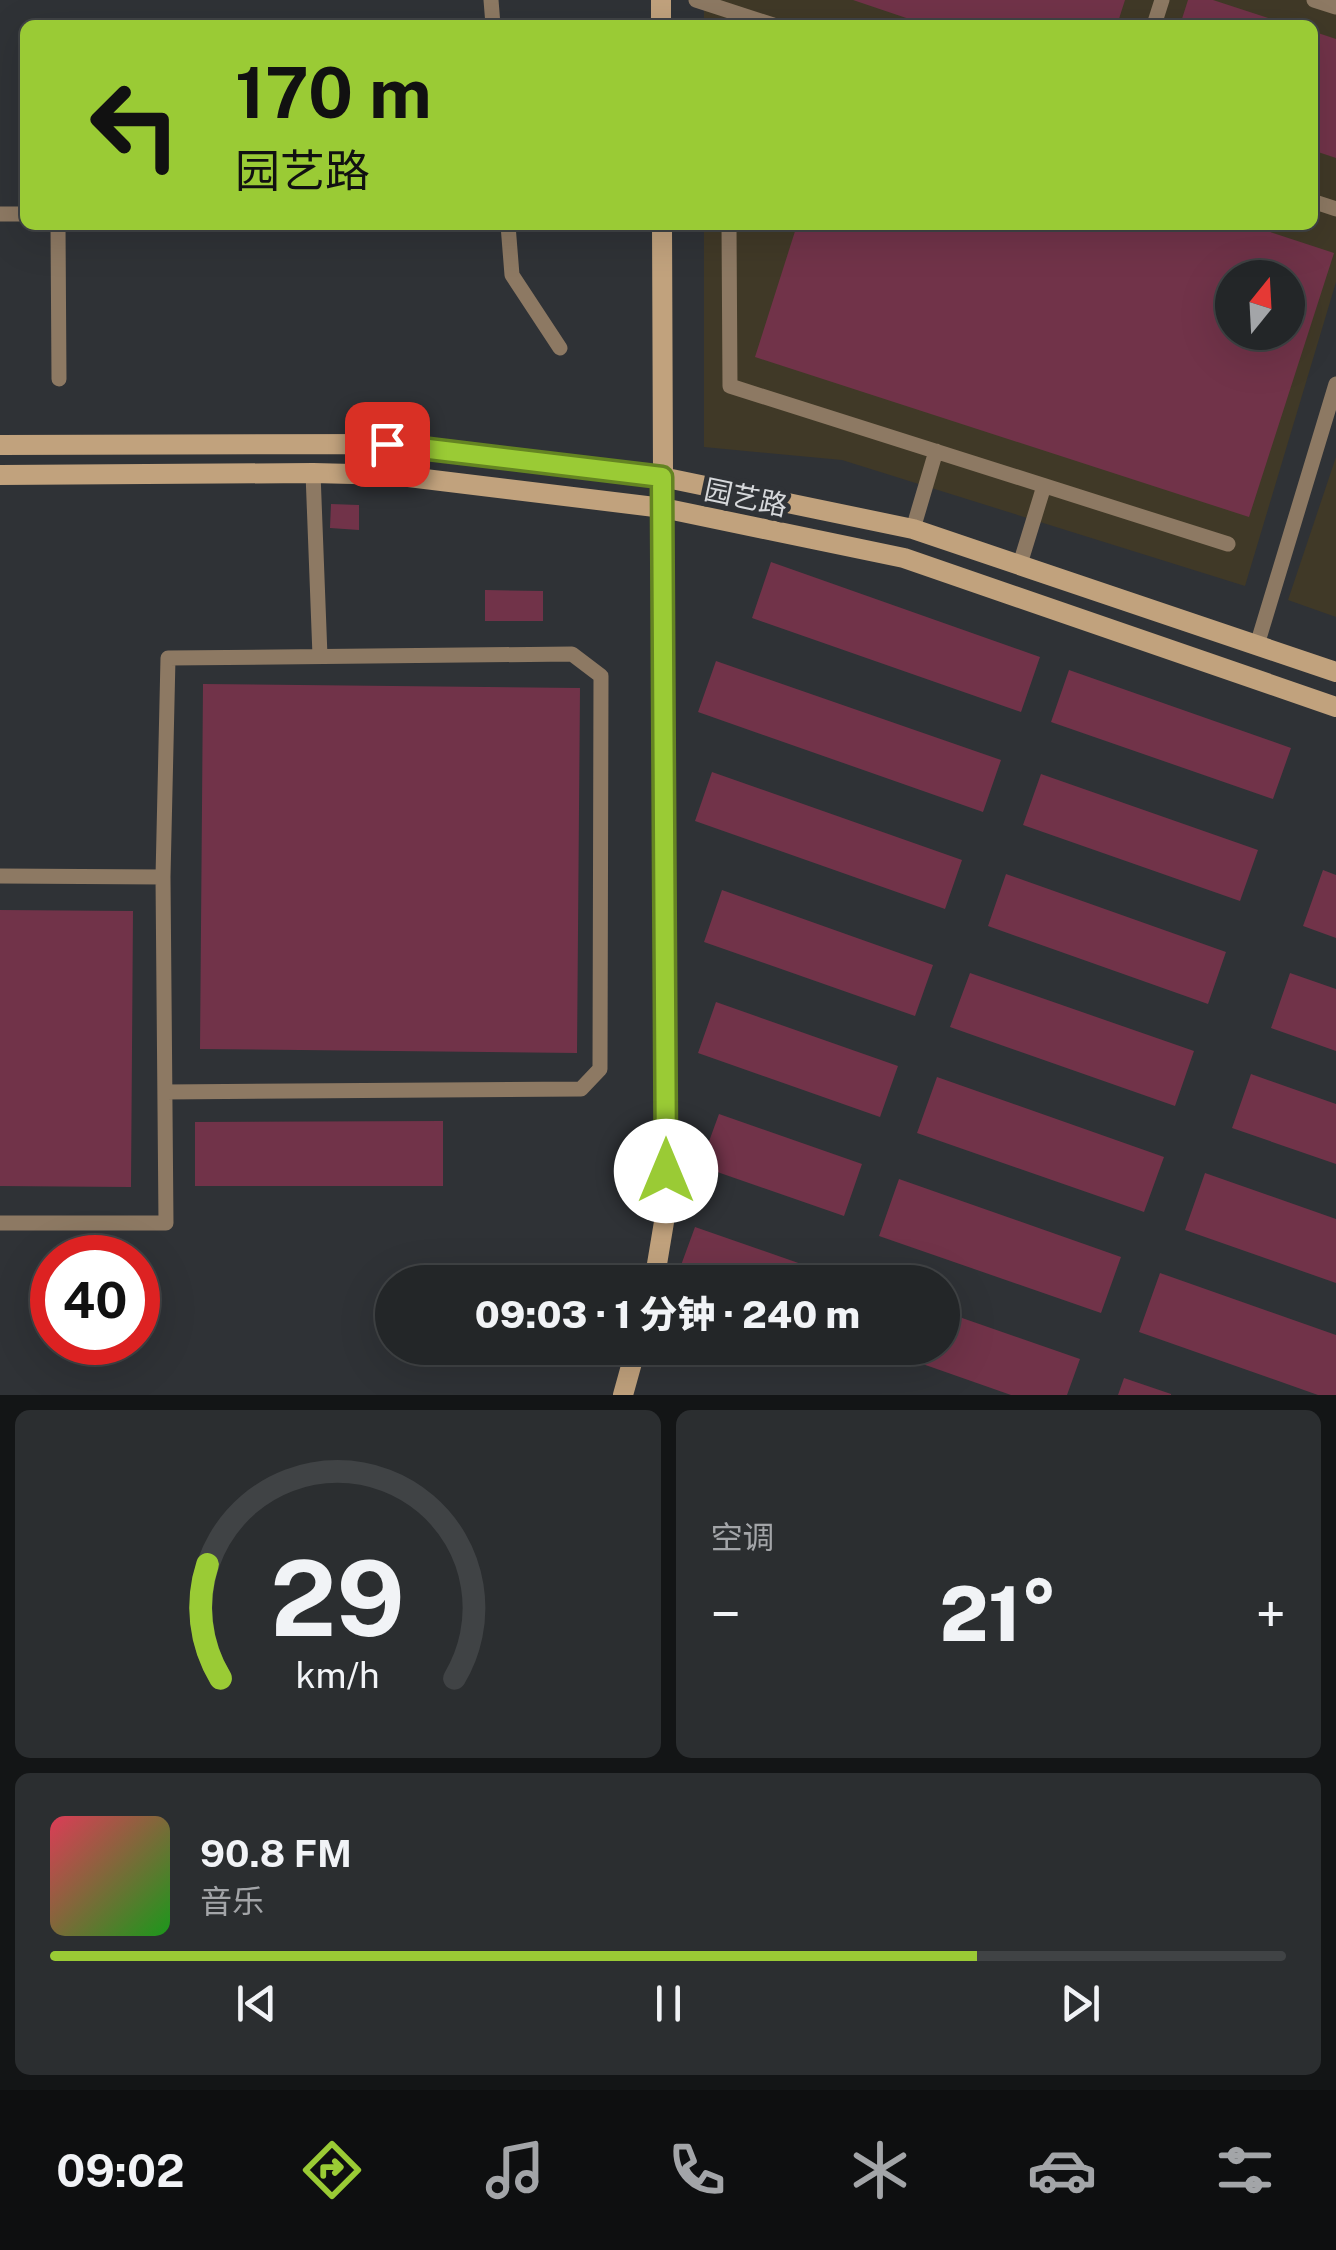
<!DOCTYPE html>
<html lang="zh">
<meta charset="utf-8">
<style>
body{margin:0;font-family:"Public Sans","Noto Sans SC",sans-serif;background:#2b2e30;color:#f1f3f6;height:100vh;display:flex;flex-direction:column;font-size:38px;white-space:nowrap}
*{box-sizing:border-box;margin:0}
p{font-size:32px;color:#a3a5a8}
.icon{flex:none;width:55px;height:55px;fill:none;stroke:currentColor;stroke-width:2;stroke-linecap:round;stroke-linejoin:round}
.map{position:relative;height:1395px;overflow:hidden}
.drawer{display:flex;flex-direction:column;gap:15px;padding:15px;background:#131516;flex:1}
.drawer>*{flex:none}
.hud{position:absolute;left:20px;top:20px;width:1298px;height:210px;border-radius:15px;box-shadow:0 10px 40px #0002,0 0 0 2px #404345;background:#9acb35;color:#111;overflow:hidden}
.needle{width:65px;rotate:18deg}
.fabs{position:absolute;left:1215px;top:260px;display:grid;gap:20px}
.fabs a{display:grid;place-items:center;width:90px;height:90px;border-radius:50%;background:#232628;box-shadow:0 10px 40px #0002,0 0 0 2px #404345;font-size:50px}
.speed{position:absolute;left:30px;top:1235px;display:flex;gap:20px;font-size:50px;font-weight:700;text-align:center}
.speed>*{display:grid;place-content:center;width:130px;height:130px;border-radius:50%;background:#232628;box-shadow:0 10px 40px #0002,0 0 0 2px #404345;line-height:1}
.speed .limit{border:15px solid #d22;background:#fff;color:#111}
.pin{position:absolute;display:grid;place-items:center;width:85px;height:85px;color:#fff;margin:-42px;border-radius:20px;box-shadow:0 5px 15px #0006}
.me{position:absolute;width:110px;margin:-55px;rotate:0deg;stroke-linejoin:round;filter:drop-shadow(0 0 8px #0008)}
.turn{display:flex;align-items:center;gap:35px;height:210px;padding:0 50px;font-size:45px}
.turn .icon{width:130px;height:130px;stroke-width:2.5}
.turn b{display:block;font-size:70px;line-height:85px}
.big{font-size:75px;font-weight:800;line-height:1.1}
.drawer .widget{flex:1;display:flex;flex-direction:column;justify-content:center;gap:15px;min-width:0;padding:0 35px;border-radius:15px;background:#2b2e30}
.drawer .dial{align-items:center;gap:0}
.dial svg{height:260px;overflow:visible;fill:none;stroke:#404345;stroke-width:7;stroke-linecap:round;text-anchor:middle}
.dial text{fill:#f1f3f6;stroke:none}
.song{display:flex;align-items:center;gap:30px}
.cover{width:120px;height:120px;border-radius:15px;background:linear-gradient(135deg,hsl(350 70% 55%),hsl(120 70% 35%))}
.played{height:10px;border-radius:5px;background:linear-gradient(90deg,#9acb35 75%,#404345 75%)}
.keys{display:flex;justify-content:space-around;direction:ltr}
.heat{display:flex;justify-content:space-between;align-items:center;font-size:55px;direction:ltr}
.drawer .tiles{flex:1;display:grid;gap:15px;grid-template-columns:1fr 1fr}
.widget:last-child{grid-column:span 2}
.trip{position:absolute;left:375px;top:1265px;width:585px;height:100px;border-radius:50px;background:#232628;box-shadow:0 10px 40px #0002,0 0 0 2px #404345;font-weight:800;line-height:100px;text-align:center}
.menu{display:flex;height:160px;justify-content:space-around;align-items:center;background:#0e0f10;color:#a3a5a8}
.menu .icon{width:70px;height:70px}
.menu .active{color:#9acb35}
.menu b{font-size:45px;color:#f1f3f6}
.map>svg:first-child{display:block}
.commercial{fill:#403927;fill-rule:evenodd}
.building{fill:#713349;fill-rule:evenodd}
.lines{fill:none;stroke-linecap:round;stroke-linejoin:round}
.lane{stroke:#8d7963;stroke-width:15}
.secondary{stroke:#c1a27d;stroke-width:20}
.route-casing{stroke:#648422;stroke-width:25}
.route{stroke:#9acb35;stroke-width:18}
.labels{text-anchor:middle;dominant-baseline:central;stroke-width:10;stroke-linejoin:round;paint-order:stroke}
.street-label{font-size:28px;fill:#d6d8db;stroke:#2f3236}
</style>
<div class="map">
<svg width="1336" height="1395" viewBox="0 0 1336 1395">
<rect width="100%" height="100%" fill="#2f3236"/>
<path class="commercial" d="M704 0H1336V282L1245 586 842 460 704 447V225H1312V25H704ZM1232 278H1288V332H1232Z
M1336 457V617L1288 600Z"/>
<path class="building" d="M853 0H1125L1117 25H927Z
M1188 0H1213L1290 25H1180Z
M1312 31 1336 39V158L1312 150Z
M797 225H1249L1334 253 1249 517 755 357ZM1232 278H1288V332H1232Z
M331 504 359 505V530L330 528Z
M771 562 1040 657 1021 712 752 618Z
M485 590 543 591V621H485Z
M716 661 1001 760 983 812 698 712Z
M1069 670 1291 748 1273 799 1051 722Z
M203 684 580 688 577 1053 200 1049Z
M712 772 962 860 945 909 695 821Z
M1041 774 1258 850 1240 901 1023 825Z
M1323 870 1336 875V938L1303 926Z
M1006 874 1226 952 1208 1004 988 926Z
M722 890 933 965 915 1016 704 942Z
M0 910 133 911 131 1187 0 1186Z
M970 973 1194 1051 1175 1106 950 1027Z
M1290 973 1336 989V1051L1271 1028Z
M716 1002 898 1066 880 1117 698 1053Z
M1251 1074 1336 1104V1164L1232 1128Z
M937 1077 1164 1157 1144 1212 917 1133Z
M719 1114 862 1164 844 1216 700 1166Z
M443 1121V1186H195V1122Z
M1205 1173 1336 1219V1283L1185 1230Z
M899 1179 1121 1257 1101 1313 879 1236Z
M695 1227 827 1273 824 1282H687L676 1279Z
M1160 1273 1336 1335V1395H1318L1139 1332Z
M942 1311 1080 1359 1067 1395H1011L877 1348H942Z
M1124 1378 1171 1394V1395H1118Z"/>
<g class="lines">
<path class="lane" d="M491 0 493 25
M696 0 773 25
M1314 0 1336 7
M1154 25 1162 0
M1312 201 1336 209
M0 214H25
M58 225 59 379
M508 225 512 275 560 348
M729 225 730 386 1228 544
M313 473 320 656
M913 529 936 451
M1020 564 1044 486
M1257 645 1336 384
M0 876 163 877
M0 1223H166L163 877 168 658 572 654 601 676 600 1069 581 1089 165 1092"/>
<path class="secondary" d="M661 0V25
M0 445 387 444 662 477 913 529 1336 672
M0 475 313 473 392 475 663 508 904 558 1336 707
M654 1282 666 1210 662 225
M623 1395 636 1348"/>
</g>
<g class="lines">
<g class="route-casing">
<path id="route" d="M387 444 662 477 666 1171"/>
</g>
<use href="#route" class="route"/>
</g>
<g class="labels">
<g class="street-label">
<text transform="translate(746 497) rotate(12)">园艺路</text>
</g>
</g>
</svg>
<div class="fabs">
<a><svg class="needle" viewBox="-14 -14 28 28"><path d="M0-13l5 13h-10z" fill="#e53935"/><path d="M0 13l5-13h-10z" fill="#a3a5a8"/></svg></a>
</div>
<div class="speed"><div class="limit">40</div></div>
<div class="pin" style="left:387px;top:444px;background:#d93025"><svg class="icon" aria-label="arrive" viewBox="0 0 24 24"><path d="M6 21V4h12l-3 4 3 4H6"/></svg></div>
<svg class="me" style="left:666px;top:1171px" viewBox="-20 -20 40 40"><circle r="19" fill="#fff"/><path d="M0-13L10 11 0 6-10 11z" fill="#9acb35"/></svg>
<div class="trip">09:03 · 1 分钟 · 240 m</div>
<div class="hud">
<div class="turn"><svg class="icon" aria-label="left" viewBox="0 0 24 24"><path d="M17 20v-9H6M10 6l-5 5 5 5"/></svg><div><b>170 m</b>园艺路</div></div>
</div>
</div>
<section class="drawer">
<div class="tiles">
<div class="widget dial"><svg viewBox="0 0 100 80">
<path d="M14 69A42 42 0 1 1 86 69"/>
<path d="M14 69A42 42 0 0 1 10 34" stroke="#9acb35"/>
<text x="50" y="56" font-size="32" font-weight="700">29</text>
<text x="50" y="72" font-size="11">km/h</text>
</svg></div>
<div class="widget"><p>空调</p>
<div class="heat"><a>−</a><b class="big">21°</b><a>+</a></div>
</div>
<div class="widget">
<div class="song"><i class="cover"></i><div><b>90.8 FM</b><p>音乐</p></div></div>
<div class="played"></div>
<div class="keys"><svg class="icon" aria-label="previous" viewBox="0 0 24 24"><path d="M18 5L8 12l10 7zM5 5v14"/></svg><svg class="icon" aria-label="pause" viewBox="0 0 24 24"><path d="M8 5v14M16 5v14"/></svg><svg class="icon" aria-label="next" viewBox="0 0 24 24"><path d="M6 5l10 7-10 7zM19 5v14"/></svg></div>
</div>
</div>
</section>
<nav class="menu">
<b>09:02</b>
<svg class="icon active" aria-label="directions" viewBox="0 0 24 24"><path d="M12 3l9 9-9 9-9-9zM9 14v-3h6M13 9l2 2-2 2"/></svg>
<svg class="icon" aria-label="music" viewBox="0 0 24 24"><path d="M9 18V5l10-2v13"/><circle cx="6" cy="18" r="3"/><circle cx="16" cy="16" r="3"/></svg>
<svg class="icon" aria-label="phone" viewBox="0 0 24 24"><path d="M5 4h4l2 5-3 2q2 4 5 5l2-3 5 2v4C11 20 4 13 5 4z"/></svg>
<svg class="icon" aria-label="climate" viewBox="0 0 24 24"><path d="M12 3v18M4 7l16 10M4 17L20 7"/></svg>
<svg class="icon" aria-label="car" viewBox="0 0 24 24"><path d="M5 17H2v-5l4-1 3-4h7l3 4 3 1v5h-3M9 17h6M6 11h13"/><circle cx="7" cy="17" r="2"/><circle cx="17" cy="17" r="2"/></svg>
<svg class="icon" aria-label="filters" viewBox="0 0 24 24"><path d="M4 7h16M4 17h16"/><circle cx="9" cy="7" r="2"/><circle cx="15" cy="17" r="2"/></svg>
</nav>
